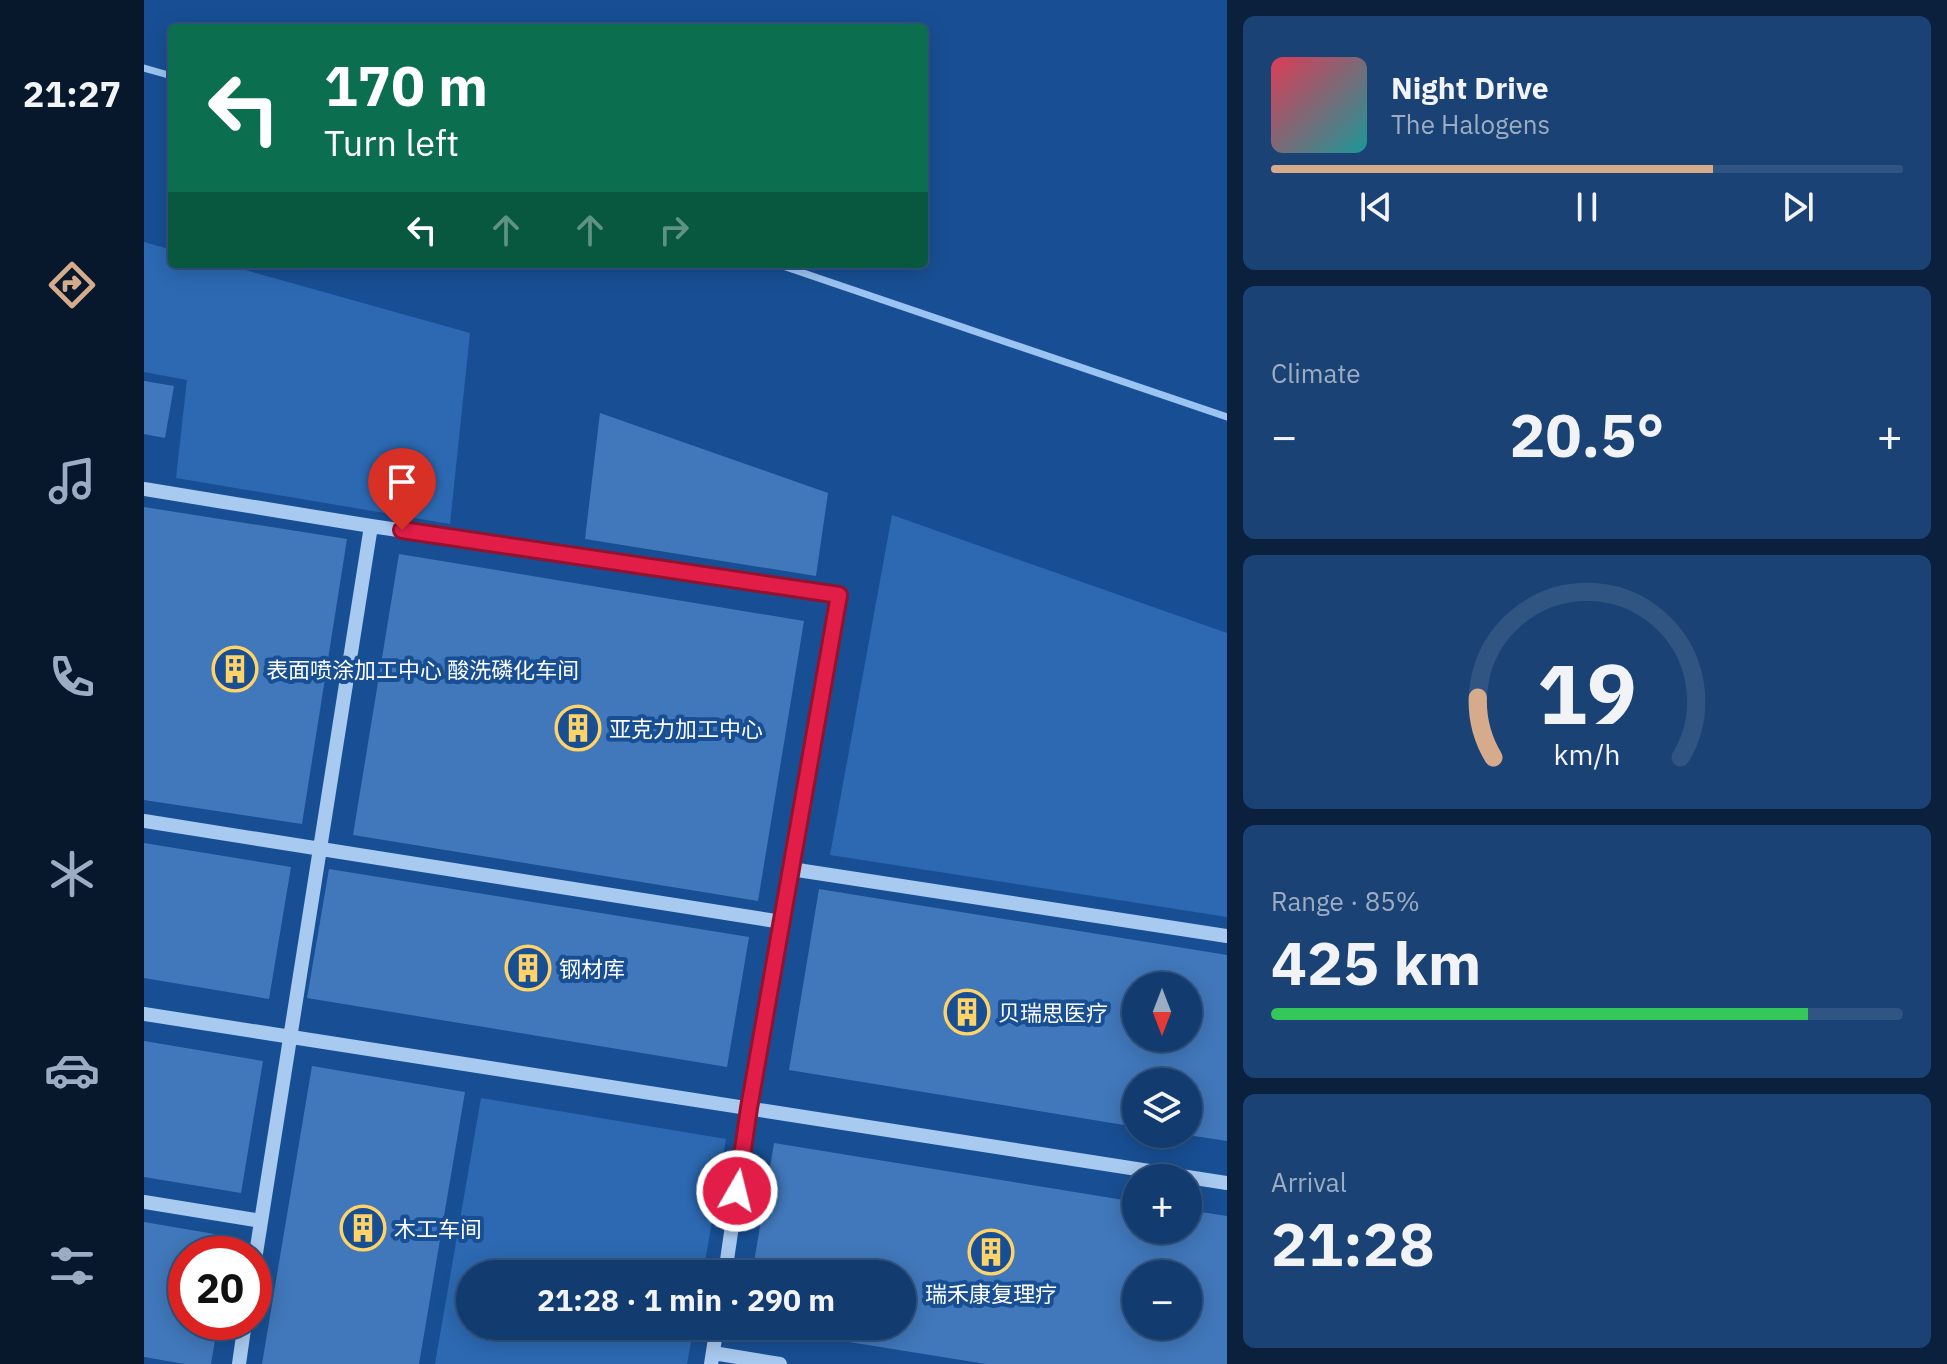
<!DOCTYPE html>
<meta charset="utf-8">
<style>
body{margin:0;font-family:"IBM Plex Sans","Noto Sans SC",sans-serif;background:#1b4274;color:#f1f3f6;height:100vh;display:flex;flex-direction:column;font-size:30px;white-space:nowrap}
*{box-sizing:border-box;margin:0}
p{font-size:26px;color:#9cadc3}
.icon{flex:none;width:44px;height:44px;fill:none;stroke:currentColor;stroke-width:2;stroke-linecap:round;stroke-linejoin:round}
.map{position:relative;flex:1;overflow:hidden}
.side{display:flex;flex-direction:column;gap:16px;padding:16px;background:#0a203d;width:720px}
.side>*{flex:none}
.banner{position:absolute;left:24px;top:24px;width:760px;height:244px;border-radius:8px;box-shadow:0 4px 20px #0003,0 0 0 2px #315582;background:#0b6e4f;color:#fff;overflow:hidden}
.needle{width:52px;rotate:180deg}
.fabs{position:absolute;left:978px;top:972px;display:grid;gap:16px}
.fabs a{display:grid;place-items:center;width:80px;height:80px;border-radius:50%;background:#123b6f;box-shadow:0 4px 20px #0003,0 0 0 2px #315582;font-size:40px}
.speed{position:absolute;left:24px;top:1236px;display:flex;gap:16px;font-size:40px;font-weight:700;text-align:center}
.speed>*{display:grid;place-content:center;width:104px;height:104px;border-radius:50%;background:#123b6f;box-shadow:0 4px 20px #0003,0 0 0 2px #315582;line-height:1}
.speed .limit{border:12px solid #d22;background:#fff;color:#111}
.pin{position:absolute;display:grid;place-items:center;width:68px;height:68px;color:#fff;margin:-82px -34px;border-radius:50% 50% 50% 0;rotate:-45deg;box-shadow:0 0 8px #0007}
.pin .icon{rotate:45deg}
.me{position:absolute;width:88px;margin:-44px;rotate:8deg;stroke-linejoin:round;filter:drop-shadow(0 0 6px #0008)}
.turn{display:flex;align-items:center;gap:28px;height:168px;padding:0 24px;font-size:36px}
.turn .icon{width:104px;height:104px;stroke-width:2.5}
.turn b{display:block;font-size:56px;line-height:68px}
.lanes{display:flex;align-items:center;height:76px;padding:0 24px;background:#0003;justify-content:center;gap:40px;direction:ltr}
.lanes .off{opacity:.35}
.big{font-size:60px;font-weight:700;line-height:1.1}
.side .card{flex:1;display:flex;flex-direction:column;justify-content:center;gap:12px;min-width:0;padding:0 28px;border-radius:12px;background:#1b4274}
.side .dial{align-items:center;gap:0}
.dial svg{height:208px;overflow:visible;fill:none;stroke:#315582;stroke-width:7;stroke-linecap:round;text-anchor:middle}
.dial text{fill:#f1f3f6;stroke:none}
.song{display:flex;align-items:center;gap:24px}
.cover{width:96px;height:96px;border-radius:12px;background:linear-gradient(135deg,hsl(350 70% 55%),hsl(180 70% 35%))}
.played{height:8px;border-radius:4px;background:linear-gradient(90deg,#d6ab8b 70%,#315582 70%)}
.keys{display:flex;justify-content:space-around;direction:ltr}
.heat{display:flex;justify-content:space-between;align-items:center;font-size:44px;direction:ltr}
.charge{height:12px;border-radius:6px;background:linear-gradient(90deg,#34c759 85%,#315582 0)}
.trip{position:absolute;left:312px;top:1260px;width:460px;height:80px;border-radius:40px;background:#123b6f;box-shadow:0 4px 20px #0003,0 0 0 2px #315582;font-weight:700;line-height:80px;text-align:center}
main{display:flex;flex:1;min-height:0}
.tabs{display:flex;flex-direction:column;width:144px;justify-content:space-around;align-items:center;background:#07182c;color:#9cadc3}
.tabs .icon{width:56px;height:56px}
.tabs .selected{color:#d6ab8b}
.tabs b{font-size:36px;color:#f1f3f6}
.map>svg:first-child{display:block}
.green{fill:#2c69b2}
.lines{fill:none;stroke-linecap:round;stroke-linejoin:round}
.stream{stroke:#9cc4f2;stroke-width:7}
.building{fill:#4178bb;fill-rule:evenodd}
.minor{stroke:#a9caf0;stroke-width:14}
.route-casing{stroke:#92132f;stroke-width:20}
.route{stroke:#e11d48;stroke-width:14}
.labels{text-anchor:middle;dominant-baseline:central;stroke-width:8;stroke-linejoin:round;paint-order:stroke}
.poi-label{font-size:22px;fill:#fff;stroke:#184f94;text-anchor:start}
</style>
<main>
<nav class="tabs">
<b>21:27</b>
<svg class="icon selected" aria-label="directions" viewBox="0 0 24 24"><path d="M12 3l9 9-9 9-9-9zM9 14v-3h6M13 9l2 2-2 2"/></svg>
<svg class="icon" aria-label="music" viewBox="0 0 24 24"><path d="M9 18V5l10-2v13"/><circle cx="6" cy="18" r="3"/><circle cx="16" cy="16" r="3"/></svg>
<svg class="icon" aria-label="phone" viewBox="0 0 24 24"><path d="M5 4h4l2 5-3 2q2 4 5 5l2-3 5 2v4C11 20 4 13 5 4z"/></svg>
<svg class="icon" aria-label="climate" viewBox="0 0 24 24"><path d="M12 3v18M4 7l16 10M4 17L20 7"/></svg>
<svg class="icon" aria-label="car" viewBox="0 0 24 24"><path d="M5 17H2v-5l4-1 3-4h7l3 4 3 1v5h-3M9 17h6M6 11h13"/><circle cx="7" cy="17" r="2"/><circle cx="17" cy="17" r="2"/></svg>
<svg class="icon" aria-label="filters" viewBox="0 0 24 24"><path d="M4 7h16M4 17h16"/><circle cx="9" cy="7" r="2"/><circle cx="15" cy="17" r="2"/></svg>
</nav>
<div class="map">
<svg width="1083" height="1364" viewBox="0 0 1083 1364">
<rect width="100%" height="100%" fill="#184f94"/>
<path class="green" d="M0 242 28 250V264H80L326 333 306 524 32 478 43 380 0 372Z
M748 515 1083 633V917L686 855Z
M337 1098 582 1139 559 1274H326V1326H550L543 1364H291Z"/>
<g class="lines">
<path class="stream" d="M0 68 28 76
M633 264 1083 417"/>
</g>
<path class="building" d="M0 381 30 386 21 438 0 434Z
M456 413 684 493 672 576 441 539Z
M0 507 203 539 158 824 0 800Z
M255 554 660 621 614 901 209 835Z
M0 843 147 867 125 999 0 978Z
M185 869 605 937 583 1067 163 998Z
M675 889 1083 955V1141L1044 1135V1082H992V1127L645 1070ZM992 986H1044V1038H992Z
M0 1041 119 1061 97 1193 0 1177Z
M168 1066 321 1092 275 1364H118Z
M630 1143 992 1202V1230H1044V1210L1083 1216V1364H842L618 1328V1326H758V1274H608ZM992 1274H1044V1326H992Z
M0 1222 88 1237 86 1254H42V1322H74L67 1364H41L0 1357Z"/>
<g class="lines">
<path class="minor" d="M0 489 227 526 695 595 605 1108 581 1274
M0 821 638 922
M647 869 1083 936
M0 1014 1083 1183
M0 1202 117 1221
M110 1266 227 526
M569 1353 636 1364
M95 1364 101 1322
M567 1364 573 1326"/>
</g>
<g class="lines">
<g class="route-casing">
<path id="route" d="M258 530 695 595 605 1108 593 1191"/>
</g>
<use href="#route" class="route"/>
</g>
<defs>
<g id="building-ring" transform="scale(2.3)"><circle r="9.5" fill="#184f94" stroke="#ffd368" stroke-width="1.5"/><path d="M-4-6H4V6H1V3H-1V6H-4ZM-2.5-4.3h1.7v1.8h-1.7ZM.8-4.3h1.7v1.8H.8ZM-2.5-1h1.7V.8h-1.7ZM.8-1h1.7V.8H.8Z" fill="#ffd368"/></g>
</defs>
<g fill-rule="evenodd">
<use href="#building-ring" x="91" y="669"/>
<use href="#building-ring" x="434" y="728"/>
<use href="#building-ring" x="384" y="968"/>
<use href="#building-ring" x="823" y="1012"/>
<use href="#building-ring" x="219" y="1228"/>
<use href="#building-ring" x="847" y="1252"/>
</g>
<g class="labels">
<g class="poi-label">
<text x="122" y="669">表面喷涂加工中心 酸洗磷化车间</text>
<text x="465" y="728">亚克力加工中心</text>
<text x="415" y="968">钢材库</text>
<text x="854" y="1012">贝瑞思医疗</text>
<text x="250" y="1228">木工车间</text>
<text x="847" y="1293" text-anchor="middle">瑞禾康复理疗</text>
</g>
</g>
</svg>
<div class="fabs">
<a><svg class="needle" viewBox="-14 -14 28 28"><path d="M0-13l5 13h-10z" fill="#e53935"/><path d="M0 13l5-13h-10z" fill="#9cadc3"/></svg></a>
<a><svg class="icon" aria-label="layers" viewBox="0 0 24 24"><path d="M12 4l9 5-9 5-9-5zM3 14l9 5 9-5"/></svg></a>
<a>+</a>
<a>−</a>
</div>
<div class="speed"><div class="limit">20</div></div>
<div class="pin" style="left:258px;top:530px;background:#d93025"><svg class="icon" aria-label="arrive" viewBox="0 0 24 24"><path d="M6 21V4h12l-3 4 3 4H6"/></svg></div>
<svg class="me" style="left:593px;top:1191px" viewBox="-20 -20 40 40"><circle r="17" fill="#e11d48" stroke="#fff" stroke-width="3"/><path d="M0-11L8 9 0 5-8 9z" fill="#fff"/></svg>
<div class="trip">21:28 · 1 min · 290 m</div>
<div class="banner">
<div class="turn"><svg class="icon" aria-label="left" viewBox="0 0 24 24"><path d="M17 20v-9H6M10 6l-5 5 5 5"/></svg><div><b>170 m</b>Turn left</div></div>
<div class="lanes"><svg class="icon" aria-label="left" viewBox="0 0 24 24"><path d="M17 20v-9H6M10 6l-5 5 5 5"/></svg><svg class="icon off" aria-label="ahead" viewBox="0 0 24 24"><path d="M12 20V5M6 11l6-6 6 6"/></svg><svg class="icon off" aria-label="ahead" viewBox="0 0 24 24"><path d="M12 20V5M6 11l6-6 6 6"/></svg><svg class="icon off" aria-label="right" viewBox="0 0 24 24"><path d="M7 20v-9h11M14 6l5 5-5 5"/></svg></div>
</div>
</div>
<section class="side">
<div class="card">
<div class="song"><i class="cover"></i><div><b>Night Drive</b><p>The Halogens</p></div></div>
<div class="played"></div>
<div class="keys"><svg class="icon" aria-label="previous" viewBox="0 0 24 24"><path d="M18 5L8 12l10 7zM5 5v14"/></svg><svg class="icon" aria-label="pause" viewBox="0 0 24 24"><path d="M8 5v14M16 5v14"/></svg><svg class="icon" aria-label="next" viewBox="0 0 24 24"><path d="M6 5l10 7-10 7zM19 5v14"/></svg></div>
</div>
<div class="card"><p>Climate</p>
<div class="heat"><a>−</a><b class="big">20.5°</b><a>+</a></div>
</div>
<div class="card dial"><svg viewBox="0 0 100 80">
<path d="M14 69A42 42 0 1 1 86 69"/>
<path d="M14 69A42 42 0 0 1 8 46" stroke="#d6ab8b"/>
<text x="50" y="56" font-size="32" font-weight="700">19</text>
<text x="50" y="72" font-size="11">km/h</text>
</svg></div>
<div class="card"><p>Range · 85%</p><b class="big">425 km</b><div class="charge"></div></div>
<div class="card"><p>Arrival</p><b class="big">21:28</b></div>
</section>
</main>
